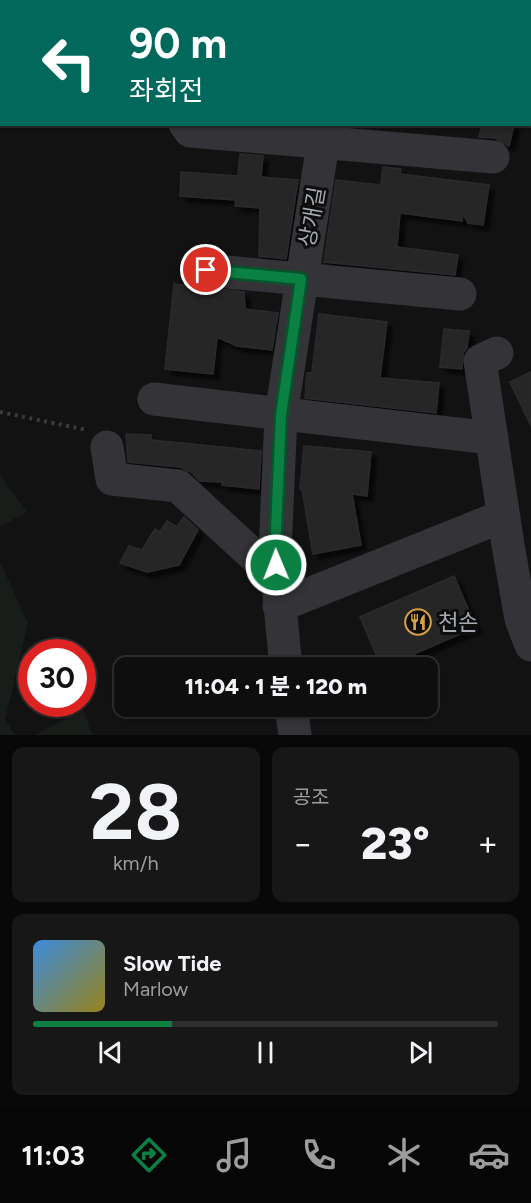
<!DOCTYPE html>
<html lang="ko">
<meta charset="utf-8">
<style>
body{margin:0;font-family:Figtree,"Noto Sans KR",sans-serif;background:#171717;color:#f1f3f6;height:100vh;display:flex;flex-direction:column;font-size:22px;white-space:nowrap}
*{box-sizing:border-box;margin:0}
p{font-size:20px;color:#9b9c9e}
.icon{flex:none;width:33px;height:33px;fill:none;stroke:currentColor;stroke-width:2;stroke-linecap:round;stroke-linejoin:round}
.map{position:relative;height:735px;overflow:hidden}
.drawer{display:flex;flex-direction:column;gap:12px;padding:12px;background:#080808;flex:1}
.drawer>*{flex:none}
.banner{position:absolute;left:0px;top:0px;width:531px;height:126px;box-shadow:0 2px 4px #0004,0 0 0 2px #2e2e2e;background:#00695c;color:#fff;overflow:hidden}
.speed{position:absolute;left:18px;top:639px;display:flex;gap:12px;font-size:30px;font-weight:700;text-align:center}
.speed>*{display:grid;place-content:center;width:78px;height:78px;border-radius:50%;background:#0e0e0e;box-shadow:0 2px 4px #0004,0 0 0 2px #2e2e2e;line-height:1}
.speed .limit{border:9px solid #d22;background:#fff;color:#111}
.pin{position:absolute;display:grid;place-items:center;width:51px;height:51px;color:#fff;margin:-26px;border:3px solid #fff;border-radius:50%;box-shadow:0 2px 6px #0007}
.me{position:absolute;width:66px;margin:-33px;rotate:359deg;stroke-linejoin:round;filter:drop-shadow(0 0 4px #0008)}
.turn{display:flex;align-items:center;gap:21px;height:126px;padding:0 30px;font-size:27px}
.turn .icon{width:78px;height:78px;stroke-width:2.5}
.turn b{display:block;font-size:42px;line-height:51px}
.big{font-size:45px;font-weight:800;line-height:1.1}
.drawer .card{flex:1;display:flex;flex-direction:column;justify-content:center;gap:9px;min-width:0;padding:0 21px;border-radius:12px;background:#171717}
.drawer .dial{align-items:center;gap:0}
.dial b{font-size:78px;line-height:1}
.song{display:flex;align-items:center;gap:18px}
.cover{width:72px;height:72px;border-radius:9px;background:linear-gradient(135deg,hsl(210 70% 55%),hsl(50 70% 35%))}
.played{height:6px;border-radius:3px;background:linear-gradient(90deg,#0b8043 30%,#2e2e2e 30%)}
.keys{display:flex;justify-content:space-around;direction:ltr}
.heat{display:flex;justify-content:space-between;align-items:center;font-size:33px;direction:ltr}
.drawer .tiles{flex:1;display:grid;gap:12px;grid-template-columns:1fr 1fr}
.card:last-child{grid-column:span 2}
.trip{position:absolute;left:114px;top:657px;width:324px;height:60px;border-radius:12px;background:#0e0e0e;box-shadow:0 2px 4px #0004,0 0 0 2px #2e2e2e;font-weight:800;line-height:60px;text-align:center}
.menu{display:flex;height:96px;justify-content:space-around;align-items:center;background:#060606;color:#9b9c9e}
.menu .icon{width:42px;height:42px}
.menu .active{color:#0b8043}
.menu b{font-size:27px;color:#f1f3f6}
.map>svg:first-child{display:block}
.green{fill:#191d19}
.building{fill:#252527;stroke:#2c2c2f;stroke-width:1.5;filter:url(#shadow)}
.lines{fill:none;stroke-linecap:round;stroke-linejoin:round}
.path{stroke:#3a3b3f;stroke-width:4;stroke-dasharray:3 4.5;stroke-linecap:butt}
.minor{stroke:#343438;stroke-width:33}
.route-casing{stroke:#07532c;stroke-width:15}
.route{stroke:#0b8043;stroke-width:10}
.labels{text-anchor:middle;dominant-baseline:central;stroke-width:6;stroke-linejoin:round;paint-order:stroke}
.street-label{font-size:22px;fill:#a5aab2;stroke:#0d0d0e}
.poi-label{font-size:22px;fill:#a5aab2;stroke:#0d0d0e;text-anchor:start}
</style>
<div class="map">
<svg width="531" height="735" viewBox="0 0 531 735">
<defs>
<filter id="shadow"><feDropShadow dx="5.5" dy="5.5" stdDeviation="1.5" flood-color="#0009"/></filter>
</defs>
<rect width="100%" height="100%" fill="#121213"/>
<path class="green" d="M0 475 27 512 0 527Z
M0 562 28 623 5 720 15 735H0Z
M83 709 92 735H35Z"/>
<path class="building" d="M482 124H514L509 146 495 138 479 137Z
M240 154 263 156 261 177 298 180 286 259 259 256 260 208 235 206 236 200 180 196 181 172 238 176Z
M383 167 401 169 400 174 489 185 483 225 468 223 463 213 462 221 400 213 397 247 458 255 455 275 324 262 336 180 381 185Z
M174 284 244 292 245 309 278 313 272 350 237 346 217 337 213 374 165 369Z
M319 314 387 322 380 378 439 383 436 413 305 398 307 373H312Z
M444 329 469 331 467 348 463 353 462 369 440 367Z
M531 372V426L510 382Z
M126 434 151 435V440L261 451 259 489 222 485 223 482 200 481 191 472 180 467 128 462Z
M304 446 371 452 367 496 352 494 361 545 313 554 302 489H300Z
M184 517 198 530 179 565 147 572 120 563 129 546 142 550 155 529 160 532 167 521 177 527Z
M454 576 476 627 382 668 360 617Z"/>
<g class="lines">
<path class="path" d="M114 2 115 0
M0 26H2
M0 412 87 430"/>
<path class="minor" d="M183 2V0
M338 2V0
M477 2V0
M185 124 190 131 493 157
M206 270 460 294
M497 353 480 361 508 545 521 619 531 645
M154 399 492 438
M107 447 112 479 178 486 278 578
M279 606 503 516
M286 668 275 552 281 415 326 124
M291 706 295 735"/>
</g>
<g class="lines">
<g class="route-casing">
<path id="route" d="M206 270 301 279 281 415 275 552 276 565"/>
</g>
<use href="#route" class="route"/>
</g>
<defs>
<g id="restaurant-ring" transform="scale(1.35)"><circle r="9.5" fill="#0d0d0e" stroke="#d9a144" stroke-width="1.5"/><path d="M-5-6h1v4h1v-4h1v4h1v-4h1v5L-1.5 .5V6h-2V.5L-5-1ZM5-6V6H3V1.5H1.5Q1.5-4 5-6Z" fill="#d9a144"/></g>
</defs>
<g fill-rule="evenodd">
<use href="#restaurant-ring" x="418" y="622"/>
</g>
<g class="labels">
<g class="street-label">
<text transform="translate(312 217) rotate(-80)">상개길</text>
</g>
<g class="poi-label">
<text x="438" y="622">천손</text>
</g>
</g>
</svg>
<div class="speed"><div class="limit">30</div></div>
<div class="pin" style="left:206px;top:270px;background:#d93025"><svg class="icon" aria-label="arrive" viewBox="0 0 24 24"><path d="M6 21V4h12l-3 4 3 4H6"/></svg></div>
<svg class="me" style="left:276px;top:565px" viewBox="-20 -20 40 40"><circle r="17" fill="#0b8043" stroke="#fff" stroke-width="3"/><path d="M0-11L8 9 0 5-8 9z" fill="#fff"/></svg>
<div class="trip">11:04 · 1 분 · 120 m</div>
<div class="banner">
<div class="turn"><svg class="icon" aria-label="left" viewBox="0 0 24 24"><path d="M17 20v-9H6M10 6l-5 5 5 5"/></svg><div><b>90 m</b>좌회전</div></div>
</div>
</div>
<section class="drawer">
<div class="tiles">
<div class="card dial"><b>28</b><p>km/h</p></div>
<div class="card"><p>공조</p>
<div class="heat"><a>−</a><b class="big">23°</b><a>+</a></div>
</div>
<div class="card">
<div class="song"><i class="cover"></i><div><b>Slow Tide</b><p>Marlow</p></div></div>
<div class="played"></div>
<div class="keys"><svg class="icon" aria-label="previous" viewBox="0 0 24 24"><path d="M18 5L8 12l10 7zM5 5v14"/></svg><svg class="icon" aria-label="pause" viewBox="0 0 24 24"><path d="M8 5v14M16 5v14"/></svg><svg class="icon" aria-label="next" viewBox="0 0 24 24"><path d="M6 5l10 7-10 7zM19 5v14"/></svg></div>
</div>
</div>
</section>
<nav class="menu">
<b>11:03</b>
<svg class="icon active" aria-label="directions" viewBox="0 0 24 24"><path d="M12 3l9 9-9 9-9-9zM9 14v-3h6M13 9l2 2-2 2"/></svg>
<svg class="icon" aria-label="music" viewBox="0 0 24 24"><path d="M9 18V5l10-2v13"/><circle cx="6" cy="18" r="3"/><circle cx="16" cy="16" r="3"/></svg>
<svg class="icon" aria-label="phone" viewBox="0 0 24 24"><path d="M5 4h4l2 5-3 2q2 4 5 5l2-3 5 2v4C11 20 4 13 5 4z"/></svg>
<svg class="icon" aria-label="climate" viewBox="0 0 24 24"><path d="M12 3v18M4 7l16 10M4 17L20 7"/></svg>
<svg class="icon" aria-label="car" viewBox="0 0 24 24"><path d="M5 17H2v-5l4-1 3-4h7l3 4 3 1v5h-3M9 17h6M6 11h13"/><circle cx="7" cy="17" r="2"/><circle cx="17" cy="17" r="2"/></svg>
</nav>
